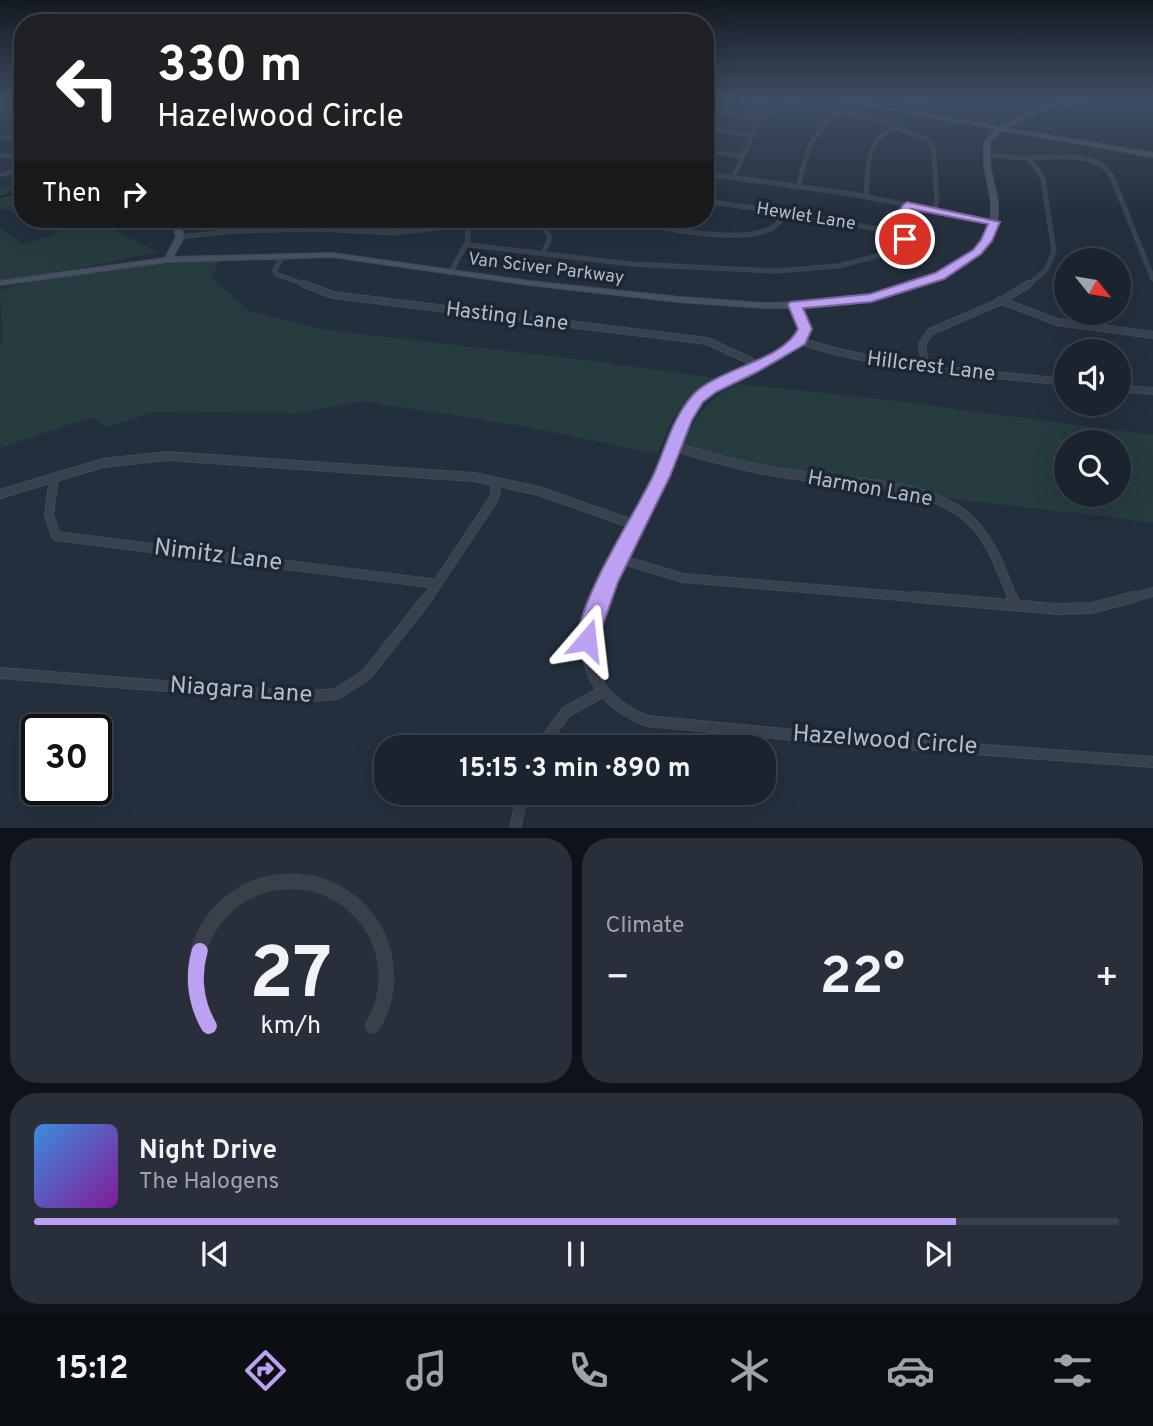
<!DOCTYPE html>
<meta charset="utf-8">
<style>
body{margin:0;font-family:Overpass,sans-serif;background:#282f3a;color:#f1f3f6;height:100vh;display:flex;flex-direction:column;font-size:26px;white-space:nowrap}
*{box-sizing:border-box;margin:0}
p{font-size:23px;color:#a0a4aa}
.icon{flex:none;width:38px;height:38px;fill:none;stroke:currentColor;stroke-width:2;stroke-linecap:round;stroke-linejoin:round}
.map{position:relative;height:828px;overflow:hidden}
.side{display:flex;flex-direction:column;gap:10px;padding:10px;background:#0f1319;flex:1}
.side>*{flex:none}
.guide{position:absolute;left:14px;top:14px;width:700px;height:214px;border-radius:28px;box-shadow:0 7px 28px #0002,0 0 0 2px #39404a;background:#202124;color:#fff;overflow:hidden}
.needle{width:46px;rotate:120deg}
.fabs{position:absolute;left:1054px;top:248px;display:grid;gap:14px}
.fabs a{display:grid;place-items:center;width:77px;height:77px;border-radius:50%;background:#1b232e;box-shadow:0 7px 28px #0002,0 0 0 2px #39404a;font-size:35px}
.speed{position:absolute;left:21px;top:714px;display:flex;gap:14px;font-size:35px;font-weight:700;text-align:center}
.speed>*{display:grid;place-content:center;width:91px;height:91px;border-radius:50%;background:#1b232e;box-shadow:0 7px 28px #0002,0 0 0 2px #39404a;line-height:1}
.speed .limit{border:4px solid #111;border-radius:10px;background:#fff;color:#111}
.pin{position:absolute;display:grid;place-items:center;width:60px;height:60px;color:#fff;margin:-30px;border:4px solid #fff;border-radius:50%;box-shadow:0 2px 7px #0007}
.me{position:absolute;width:77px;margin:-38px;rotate:17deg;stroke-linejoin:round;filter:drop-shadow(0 0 5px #0008)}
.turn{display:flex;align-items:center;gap:24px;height:147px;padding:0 28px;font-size:32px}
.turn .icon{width:91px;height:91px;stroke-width:2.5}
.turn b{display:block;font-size:49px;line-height:60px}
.then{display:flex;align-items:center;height:66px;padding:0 28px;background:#0003;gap:14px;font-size:26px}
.big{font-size:52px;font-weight:700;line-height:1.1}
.side .widget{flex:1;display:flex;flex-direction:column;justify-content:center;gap:10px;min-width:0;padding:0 24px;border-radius:28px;background:#282f3a}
.side .dial{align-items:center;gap:0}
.dial svg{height:182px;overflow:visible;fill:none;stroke:#39404a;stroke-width:7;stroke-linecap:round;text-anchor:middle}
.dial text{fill:#f1f3f6;stroke:none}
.song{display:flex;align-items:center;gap:21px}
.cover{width:84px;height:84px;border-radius:10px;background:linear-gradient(135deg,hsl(210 70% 55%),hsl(290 70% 35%))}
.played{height:7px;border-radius:4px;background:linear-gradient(90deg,#bca0f2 85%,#39404a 85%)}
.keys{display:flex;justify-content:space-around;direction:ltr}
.heat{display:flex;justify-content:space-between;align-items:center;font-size:38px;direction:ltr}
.side .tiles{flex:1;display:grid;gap:10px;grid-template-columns:1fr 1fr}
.widget:last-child{grid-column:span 2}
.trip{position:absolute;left:374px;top:735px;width:402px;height:70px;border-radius:28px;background:#1b232e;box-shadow:0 7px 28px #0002,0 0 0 2px #39404a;font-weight:700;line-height:70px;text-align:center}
.tabs{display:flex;height:112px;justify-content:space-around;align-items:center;background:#0b0e12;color:#a0a4aa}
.tabs .icon{width:49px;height:49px}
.tabs .current{color:#bca0f2}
.tabs b{font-size:32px;color:#f1f3f6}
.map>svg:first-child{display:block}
.green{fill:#263c3f;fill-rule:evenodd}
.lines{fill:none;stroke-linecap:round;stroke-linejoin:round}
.stream{stroke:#17263c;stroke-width:2}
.street-far4-casing{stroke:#414a57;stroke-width:4.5}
.street-far3-casing{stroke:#414a57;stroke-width:5}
.street-far2-casing{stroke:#414a57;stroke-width:8}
.street-far1-casing{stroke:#414a57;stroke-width:10}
.street-casing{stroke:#414a57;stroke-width:12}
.secondary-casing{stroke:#414a57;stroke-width:2}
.street-far4{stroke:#38414e;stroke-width:3.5}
.street-far3{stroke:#38414e;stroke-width:4.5}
.street-far2{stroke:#38414e;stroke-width:6}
.street-far1{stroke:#38414e;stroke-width:8}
.street{stroke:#38414e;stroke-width:10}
.secondary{fill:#465061;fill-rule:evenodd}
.route{fill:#bca0f2;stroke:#7a689d;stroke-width:2}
.labels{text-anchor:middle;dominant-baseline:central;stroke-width:7;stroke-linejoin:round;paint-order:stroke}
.far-street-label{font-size:18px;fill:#b4bcc9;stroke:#1d2633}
.street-label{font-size:21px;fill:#b4bcc9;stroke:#1d2633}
.near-street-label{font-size:24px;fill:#b4bcc9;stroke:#1d2633}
</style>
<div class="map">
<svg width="1153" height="828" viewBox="0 0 1153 828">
<rect width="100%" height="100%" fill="#242f3e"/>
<path class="green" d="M23 183V213L0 209V187Z
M72 219H116L108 227 158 252 58 272 47 264 60 275 0 281V227L23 245 53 235Z
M220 261 211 277 249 311 326 330 577 359 715 378C680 398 673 419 657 454L523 426 361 401 299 413 151 412 107 428 92 417 0 448V346L3 344 0 290C66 269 151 264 220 261Z
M738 384 881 399 1153 435V523C1029 505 902 498 779 472 746 466 714 455 682 447 694 417 709 398 738 384ZM1066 443H1118V495H1066Z"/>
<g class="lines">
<path class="stream" d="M0 124 23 122
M0 197 23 191"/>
<g class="street-far4-casing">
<path id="street-far4" d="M750 99 777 107
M895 99 917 102 939 99
M0 102 13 99
M922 102 926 108 922 115
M787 103 879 120 928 140 933 147 936 181
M705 108 759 119
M0 111 23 110
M705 128 752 136
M0 137 23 135
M705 151 743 156
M987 154C1000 156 1012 158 1025 158 1053 158 1101 148 1114 181
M0 156 23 155
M1027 158 1037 169 1044 181
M705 174 757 181
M0 175 23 168
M733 178 760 118 789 102
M800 181C805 151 814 132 837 112
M867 181C868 156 871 137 896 127"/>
</g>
<g class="street-far3-casing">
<path id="street-far3" d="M744 179 852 194 994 222
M1113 179 1153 279
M799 187 800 179
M866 197 867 179
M705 201 815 217 907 235
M934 210 937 200 935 179
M541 219 550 238 543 253
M615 219C652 225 745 248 775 226 779 223 783 217 786 213
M180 237 234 231 316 229 395 233 469 224
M469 245 631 264 776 271 838 266 885 254 908 231 904 214 907 205
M283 255 275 270 276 274 309 286
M450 273 468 241 467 219
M1027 286 1046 270 1054 252 1043 179"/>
</g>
<g class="street-far2-casing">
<path id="street-far2" d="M304 284 333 295 707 341 759 365
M1000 300 1057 322 1153 335
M800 341C886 369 976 372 1066 382
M925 366 922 344 930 332 999 302 1029 284
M1118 388 1153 391
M682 422C709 368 783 375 805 329L795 305"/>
</g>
<g class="street-far1-casing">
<path id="street-far1" d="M672 446C708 457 744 467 781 473 835 482 916 480 962 513 989 533 1001 569 1013 599
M54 478 49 515 56 536 438 584
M0 494 103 463 167 456 474 477 539 491 635 525
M620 559 683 578 937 599
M427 599 493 500 496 491 494 483
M600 599 661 476 683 421
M1126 599 1153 592"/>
</g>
<g class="street-casing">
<path id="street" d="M600 597C574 653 589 697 647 721L859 741 1153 762
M916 597 1056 609 1092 608 1133 597
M1012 597 1015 604
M0 673 302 697 337 694 367 674 428 597
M540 747 566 712 602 692
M515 828 523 793"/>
</g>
<g class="secondary-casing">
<path id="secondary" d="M830 99H842L1000 127 1037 109 1067 99H1075L1028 116 1006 128 1153 153V157L1002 130 990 142V165L998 202V215L996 228 985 248 965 265 942 278 894 294 850 304 808 308H765L679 302 529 285 332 257 168 262 0 285V281L165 258 176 237 172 219H179L184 237 173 257 332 253 529 281 679 297 765 303 808 302 850 298 889 290 936 274 960 262 979 245 989 228 991 215V202L984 165V142L997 129Z
M1084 99H1093L1066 107 1064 106Z"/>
</g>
<use href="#street-far4" class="street-far4"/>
<use href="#street-far3" class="street-far3"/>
<use href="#street-far2" class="street-far2"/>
<use href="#street-far1" class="street-far1"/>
<use href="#street" class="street"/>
<use href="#secondary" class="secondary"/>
</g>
<linearGradient id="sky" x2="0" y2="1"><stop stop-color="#141a22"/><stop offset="0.46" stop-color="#3f4d63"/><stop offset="1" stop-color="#3f4d63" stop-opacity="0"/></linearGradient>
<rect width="1153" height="215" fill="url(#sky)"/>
<path class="route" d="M907 202 1000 222 992 241 981 254 944 279 871 302 803 308 812 329 805 344 757 372 716 392 703 402 692 420 670 476 618 582 595 647 587 650 579 647C576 640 577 635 579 627 592 578 629 524 652 478 665 451 671 420 692 396 715 369 783 361 798 329L788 305 790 302 870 294 935 273 973 250 981 240 988 224 911 209 909 214 914 231 909 241H901C901 237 903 233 903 229 903 217 894 210 907 202Z"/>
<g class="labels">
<g class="far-street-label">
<text transform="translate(806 217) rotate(9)">Hewlet Lane</text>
<text transform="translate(546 269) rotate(7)">Van Sciver Parkway</text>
</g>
<g class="street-label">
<text transform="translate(507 317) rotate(7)">Hasting Lane</text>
<text transform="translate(931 367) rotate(7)">Hillcrest Lane</text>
<text transform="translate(870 489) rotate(10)">Harmon Lane</text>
</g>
<g class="near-street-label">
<text transform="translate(218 556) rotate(7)">Nimitz Lane</text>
<text transform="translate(241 691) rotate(4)">Niagara Lane</text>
<text transform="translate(885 741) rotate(4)">Hazelwood Circle</text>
</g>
</g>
</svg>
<div class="fabs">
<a><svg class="needle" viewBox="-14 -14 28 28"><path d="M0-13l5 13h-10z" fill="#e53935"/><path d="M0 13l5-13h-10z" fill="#a0a4aa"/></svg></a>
<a><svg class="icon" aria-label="sound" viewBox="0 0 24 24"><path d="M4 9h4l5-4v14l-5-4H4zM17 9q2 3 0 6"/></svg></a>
<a><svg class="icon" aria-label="search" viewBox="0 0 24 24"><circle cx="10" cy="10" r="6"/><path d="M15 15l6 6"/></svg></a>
</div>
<div class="speed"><div class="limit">30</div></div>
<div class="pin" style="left:905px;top:239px;background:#d93025"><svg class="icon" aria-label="arrive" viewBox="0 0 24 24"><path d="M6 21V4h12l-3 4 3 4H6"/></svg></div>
<svg class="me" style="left:587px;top:640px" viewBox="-20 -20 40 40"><path d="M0-17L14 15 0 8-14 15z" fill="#bca0f2" stroke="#fff" stroke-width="4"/></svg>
<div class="trip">15:15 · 3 min · 890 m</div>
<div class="guide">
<div class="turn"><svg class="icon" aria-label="left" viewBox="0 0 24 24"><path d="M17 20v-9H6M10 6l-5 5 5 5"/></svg><div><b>330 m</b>Hazelwood Circle</div></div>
<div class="then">Then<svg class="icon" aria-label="right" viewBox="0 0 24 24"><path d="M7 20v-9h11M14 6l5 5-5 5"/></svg></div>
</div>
</div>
<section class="side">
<div class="tiles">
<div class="widget dial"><svg viewBox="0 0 100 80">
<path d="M14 69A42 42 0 1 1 86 69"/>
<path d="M14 69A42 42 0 0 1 10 36" stroke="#bca0f2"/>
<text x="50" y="56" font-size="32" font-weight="700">27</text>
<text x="50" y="72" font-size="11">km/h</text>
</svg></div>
<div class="widget"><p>Climate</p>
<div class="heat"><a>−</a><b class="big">22°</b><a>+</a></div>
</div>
<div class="widget">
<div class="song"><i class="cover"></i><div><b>Night Drive</b><p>The Halogens</p></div></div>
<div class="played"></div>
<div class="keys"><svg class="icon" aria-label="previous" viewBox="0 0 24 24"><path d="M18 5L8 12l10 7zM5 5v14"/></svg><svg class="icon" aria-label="pause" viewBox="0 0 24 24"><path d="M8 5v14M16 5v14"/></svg><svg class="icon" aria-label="next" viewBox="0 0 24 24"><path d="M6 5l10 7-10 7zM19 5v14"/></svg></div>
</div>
</div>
</section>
<nav class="tabs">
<b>15:12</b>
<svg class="icon current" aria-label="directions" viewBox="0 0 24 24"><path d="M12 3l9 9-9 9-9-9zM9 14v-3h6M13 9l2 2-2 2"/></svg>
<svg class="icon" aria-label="music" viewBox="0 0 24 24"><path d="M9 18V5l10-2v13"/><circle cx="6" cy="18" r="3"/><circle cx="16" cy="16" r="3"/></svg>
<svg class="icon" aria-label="phone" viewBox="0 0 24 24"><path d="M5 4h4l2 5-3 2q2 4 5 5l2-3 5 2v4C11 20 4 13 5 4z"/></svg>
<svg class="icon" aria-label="climate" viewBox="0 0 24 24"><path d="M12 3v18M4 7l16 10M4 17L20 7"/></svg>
<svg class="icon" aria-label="car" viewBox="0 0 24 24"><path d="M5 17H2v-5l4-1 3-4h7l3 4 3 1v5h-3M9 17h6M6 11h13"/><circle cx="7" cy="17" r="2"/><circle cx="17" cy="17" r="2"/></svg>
<svg class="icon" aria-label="filters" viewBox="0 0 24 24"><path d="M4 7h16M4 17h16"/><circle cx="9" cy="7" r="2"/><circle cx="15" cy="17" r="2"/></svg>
</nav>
